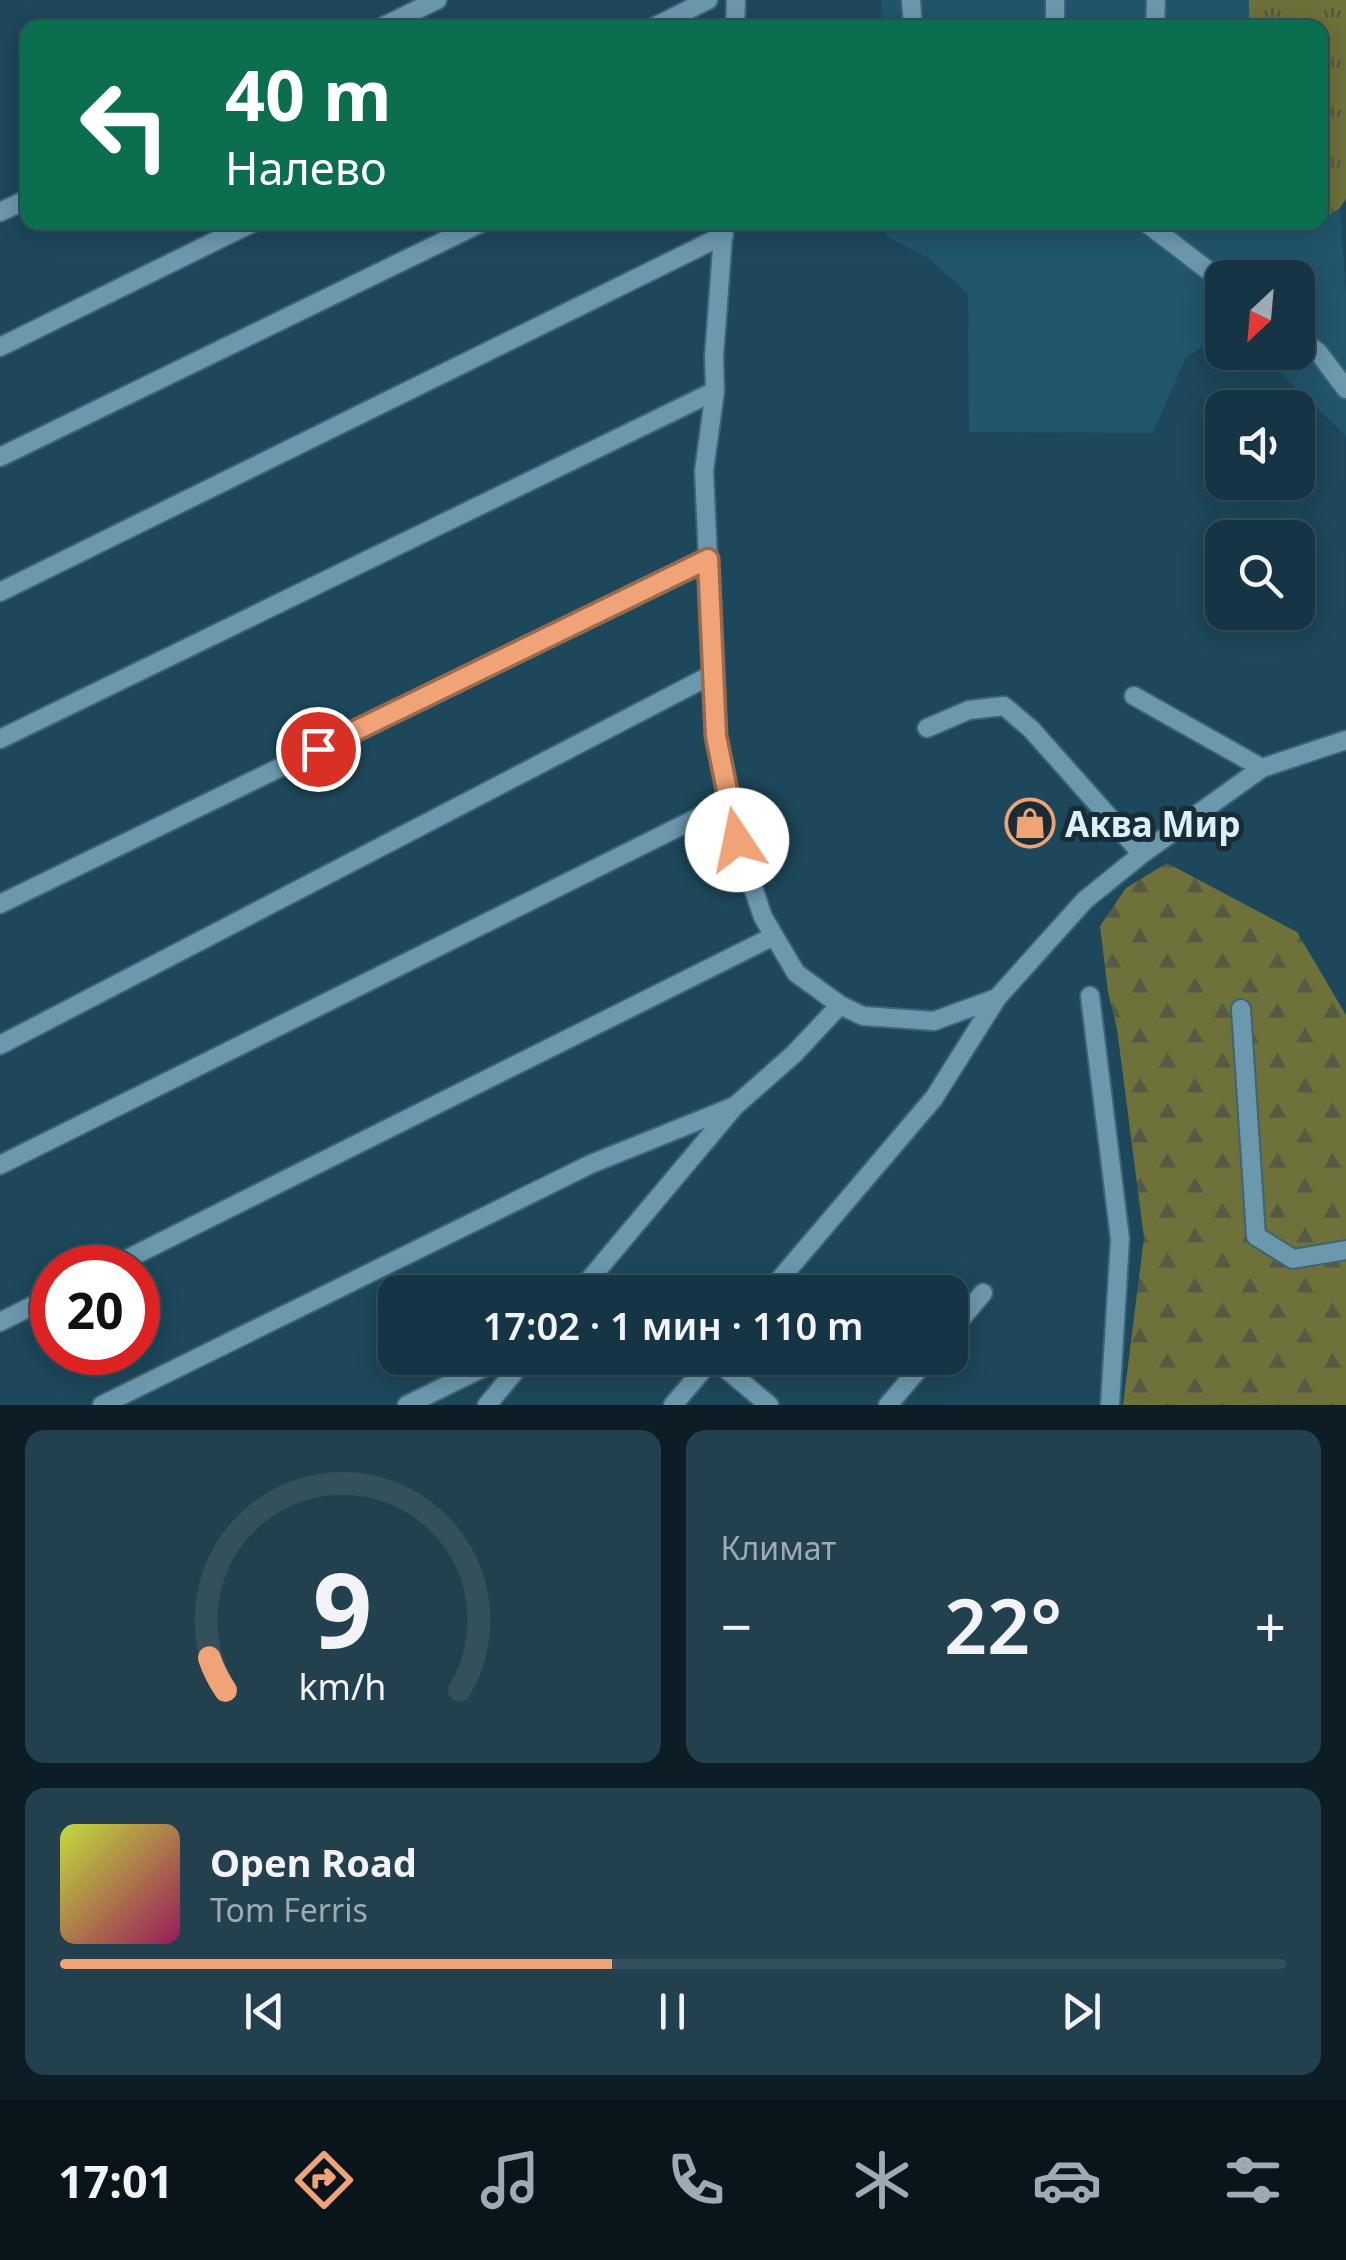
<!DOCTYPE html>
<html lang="ru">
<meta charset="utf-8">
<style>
body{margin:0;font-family:"Noto Sans",sans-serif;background:#23404f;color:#f1f3f6;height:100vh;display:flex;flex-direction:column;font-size:38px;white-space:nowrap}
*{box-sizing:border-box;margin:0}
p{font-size:32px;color:#9eabb2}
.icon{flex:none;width:55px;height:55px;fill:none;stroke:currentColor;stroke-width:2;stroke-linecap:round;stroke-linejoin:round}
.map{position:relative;height:1405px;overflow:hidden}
.drawer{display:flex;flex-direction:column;gap:25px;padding:25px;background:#0c1d25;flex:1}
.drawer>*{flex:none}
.banner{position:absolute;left:20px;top:20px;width:1308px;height:210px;border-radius:20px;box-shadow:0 5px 25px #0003,0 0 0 2px #35505d;background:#0b6e4f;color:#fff;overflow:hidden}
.needle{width:65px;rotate:206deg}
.controls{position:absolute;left:1205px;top:260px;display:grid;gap:20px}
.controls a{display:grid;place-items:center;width:110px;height:110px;border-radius:20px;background:#163544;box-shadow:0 5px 25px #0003,0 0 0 2px #35505d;font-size:50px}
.speed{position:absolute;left:30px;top:1245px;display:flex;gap:20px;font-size:50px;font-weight:700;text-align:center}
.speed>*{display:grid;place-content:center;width:130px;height:130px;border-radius:50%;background:#163544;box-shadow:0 5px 25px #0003,0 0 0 2px #35505d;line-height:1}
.speed .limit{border:15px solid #d22;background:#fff;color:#111}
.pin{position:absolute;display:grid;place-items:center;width:85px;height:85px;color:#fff;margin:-42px;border:5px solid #fff;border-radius:50%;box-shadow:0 2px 10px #0007}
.me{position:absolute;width:110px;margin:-55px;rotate:349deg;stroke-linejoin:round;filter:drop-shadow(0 0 8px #0008)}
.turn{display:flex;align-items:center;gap:35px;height:210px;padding:0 40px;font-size:45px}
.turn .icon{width:130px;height:130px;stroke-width:2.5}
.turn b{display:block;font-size:70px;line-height:85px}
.big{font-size:75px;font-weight:600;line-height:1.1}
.drawer .widget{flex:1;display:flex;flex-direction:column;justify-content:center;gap:15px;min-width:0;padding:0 35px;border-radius:20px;background:#23404f}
.drawer .dial{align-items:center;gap:0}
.dial svg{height:260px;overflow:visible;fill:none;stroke:#35505d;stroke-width:7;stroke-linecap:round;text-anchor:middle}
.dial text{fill:#f1f3f6;stroke:none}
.song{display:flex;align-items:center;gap:30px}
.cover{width:120px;height:120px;border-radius:15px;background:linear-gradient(135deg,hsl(70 70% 55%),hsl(330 70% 35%))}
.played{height:10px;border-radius:5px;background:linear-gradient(90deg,#efa377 45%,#35505d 45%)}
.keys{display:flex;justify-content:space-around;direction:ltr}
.heat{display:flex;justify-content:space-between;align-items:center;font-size:55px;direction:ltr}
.drawer .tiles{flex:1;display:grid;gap:25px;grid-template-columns:1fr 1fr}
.widget:last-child{grid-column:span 2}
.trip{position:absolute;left:378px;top:1275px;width:590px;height:100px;border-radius:20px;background:#163544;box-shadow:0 5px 25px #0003,0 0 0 2px #35505d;font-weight:600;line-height:100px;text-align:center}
.menu{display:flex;height:160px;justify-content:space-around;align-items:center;background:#09151b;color:#9eabb2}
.menu .icon{width:70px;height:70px}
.menu .on{color:#efa377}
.menu b{font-size:45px;color:#f1f3f6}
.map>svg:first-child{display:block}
.built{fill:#21556c}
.grass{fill:url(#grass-tufts)}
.forest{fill:url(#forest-firs)}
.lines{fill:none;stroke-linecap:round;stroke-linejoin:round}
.service-casing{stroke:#3d6475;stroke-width:22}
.service{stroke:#6c98ae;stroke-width:18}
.route-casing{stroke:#9b6a4d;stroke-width:25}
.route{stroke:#efa377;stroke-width:18}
.labels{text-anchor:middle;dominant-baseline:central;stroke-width:10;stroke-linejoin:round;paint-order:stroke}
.poi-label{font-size:35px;font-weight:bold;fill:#daf1fd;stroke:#192b34;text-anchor:start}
</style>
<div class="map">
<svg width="1346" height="1405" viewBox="0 0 1346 1405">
<defs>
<pattern id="grass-tufts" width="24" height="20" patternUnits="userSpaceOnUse" patternTransform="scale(2.5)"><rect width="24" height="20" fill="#6e713a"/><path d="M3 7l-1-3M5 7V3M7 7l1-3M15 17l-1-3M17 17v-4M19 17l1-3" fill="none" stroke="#555a44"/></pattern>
<pattern id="forest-firs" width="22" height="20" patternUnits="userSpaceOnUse" patternTransform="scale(2.5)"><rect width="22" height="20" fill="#6e713a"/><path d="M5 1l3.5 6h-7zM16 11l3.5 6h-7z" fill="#555a44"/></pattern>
</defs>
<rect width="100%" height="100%" fill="#1d475b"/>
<path class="built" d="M881 0H1249V27H882Z
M1340 208 1346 294V436L1260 353 1298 352V278H1222V342L1211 340 1185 359 1153 433 969 432 968 294 927 257 885 236 884 223 1302 224 1320 222V220Z"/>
<path class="grass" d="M1249 0H1346V199L1340 208 1323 219 1320 220V28L1249 27Z"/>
<path class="forest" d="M1167 863 1297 932 1346 1015V1405H1123L1144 1238 1117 1029 1108 992 1100 926 1126 888Z"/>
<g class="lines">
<g class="service-casing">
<path id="service" d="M911 0 913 28
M380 28 437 0
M652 28 708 0
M735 28 736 0
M1055 28V0
M1155 28 1156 0
M0 212 28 199
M724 222 714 357 715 391 704 471 716 737 737 840 763 917 796 973 840 1005 863 1016 934 1021 997 998 1085 900 1142 854 1262 768 1346 740
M1145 222 1222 281
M1298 337 1318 352 1346 389
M0 347 254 222
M0 457 483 222
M0 592 724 235
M1134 696 1262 768
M927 728 969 710 1004 706 1031 729 1142 854
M0 739 715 391
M0 904 708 559
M1090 996 1120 1239 1110 1405
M1241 1009 1256 1236 1293 1259 1346 1250
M0 1045 713 674
M0 1165 729 802
M109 1268 774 936
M579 1292 735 1106 794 1054 840 1005
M769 1292 934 1098 997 998
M0 1322 52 1296
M950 1332 983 1293
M713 1358 769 1405
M102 1405 591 1164 735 1106
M407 1405 503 1358
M487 1405 526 1358
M673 1405 713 1358
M888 1405 928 1358"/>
</g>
<use href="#service" class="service"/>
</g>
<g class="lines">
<g class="route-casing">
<path id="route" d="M318 749 708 559 716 736 737 840"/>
</g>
<use href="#route" class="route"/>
</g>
<defs>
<g id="shop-ring" transform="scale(2.5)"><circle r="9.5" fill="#192b34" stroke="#efa377" stroke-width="1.5"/><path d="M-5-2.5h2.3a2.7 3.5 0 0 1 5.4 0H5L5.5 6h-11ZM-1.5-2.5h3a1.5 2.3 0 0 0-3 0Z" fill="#efa377"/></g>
</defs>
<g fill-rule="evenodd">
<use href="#shop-ring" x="1030" y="823"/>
</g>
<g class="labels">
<g class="poi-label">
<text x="1065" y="823">Аква Мир</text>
</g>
</g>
</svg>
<div class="controls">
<a><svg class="needle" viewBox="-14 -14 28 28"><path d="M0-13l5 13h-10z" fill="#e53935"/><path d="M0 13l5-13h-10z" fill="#9eabb2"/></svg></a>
<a><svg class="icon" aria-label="sound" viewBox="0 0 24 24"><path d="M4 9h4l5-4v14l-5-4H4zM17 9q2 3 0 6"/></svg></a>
<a><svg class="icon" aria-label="search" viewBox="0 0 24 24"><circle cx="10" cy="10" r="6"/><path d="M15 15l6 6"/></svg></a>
</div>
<div class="speed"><div class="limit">20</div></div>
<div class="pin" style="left:318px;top:749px;background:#d93025"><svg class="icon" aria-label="arrive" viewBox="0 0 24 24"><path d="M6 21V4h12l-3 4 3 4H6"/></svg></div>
<svg class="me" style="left:737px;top:840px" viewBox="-20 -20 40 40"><circle r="19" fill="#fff"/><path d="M0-13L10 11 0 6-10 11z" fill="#efa377"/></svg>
<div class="trip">17:02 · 1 мин · 110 m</div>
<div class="banner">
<div class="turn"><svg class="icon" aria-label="left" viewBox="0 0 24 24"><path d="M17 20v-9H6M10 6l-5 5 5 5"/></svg><div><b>40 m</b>Налево</div></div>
</div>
</div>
<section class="drawer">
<div class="tiles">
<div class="widget dial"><svg viewBox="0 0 100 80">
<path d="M14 69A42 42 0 1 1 86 69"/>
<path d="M14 69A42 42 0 0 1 9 59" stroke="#efa377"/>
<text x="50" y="56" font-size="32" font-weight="700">9</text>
<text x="50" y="72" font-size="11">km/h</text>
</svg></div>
<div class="widget"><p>Климат</p>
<div class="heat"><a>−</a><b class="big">22°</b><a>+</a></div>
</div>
<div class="widget">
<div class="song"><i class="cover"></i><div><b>Open Road</b><p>Tom Ferris</p></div></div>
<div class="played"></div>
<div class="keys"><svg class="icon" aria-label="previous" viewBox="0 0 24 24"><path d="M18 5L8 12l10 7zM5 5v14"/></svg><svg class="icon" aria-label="pause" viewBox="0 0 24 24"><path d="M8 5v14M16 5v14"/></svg><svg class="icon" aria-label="next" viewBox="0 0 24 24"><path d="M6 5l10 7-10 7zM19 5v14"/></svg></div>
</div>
</div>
</section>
<nav class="menu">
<b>17:01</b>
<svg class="icon on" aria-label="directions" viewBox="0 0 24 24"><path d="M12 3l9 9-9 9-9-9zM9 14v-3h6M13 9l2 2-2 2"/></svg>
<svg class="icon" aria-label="music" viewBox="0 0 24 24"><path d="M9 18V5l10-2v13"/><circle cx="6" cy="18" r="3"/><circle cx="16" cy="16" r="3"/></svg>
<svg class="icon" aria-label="phone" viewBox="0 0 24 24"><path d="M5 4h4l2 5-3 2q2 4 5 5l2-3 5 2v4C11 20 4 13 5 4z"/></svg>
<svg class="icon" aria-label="climate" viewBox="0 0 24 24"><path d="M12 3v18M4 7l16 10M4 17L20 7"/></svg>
<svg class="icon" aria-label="car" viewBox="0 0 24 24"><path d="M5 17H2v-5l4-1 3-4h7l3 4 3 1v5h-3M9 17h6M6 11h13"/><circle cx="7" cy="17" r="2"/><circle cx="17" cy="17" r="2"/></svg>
<svg class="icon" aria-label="filters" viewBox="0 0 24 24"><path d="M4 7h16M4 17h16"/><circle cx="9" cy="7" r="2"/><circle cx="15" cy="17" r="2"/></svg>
</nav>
